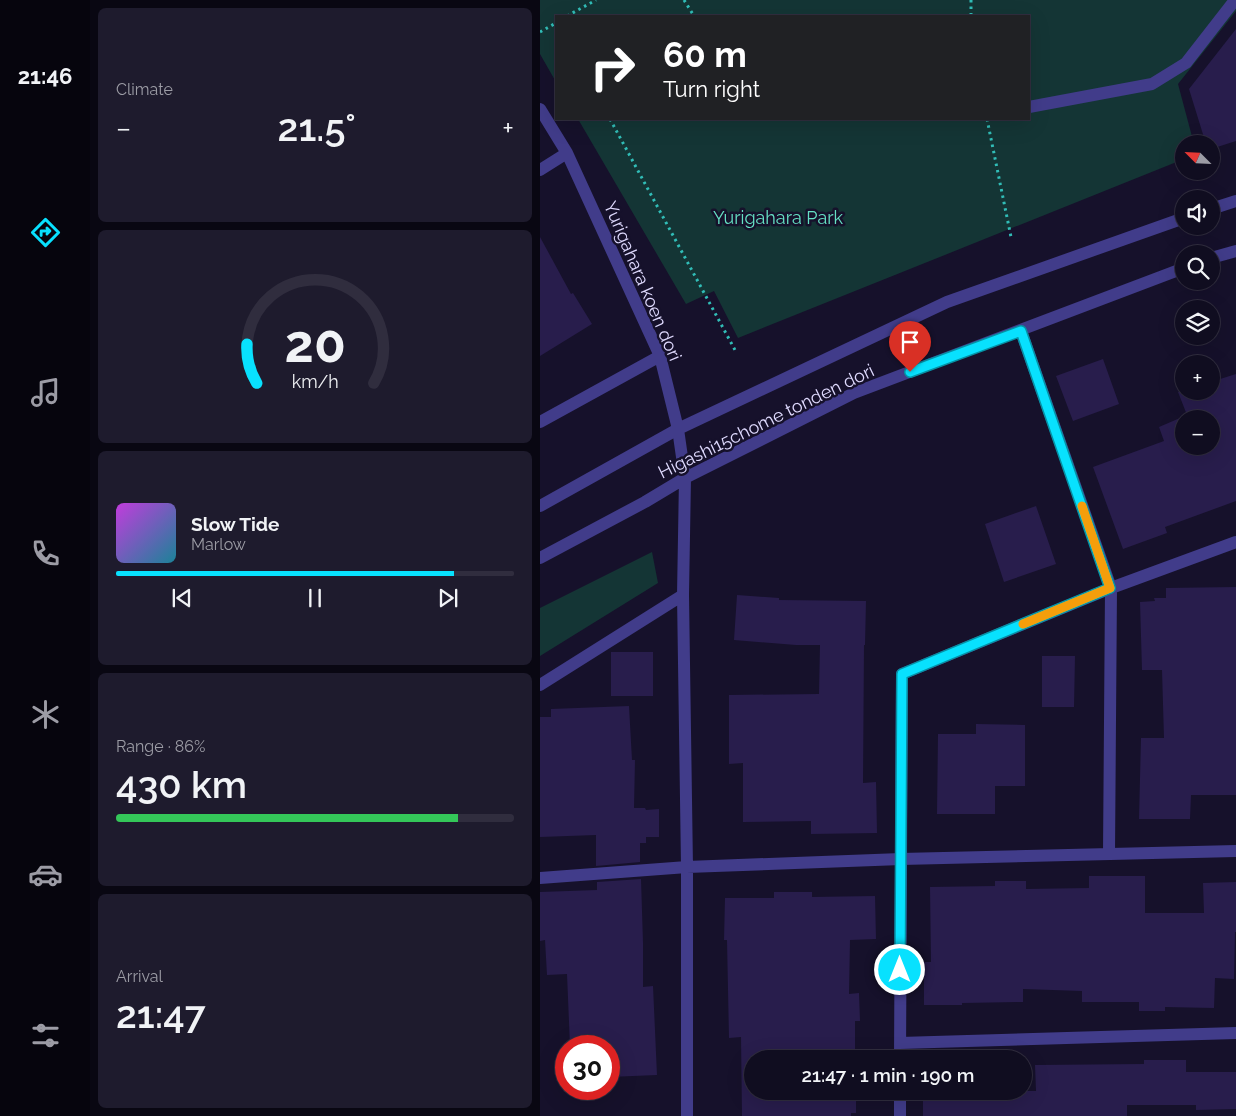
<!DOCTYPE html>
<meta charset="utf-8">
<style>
body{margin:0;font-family:Raleway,sans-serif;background:#1e1b2d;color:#f1f3f6;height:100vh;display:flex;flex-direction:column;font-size:19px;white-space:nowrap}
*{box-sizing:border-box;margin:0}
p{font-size:16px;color:#9c9ca5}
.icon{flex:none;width:28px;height:28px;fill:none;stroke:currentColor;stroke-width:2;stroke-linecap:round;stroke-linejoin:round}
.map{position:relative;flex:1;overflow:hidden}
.side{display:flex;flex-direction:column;gap:8px;padding:8px;background:#090712;width:450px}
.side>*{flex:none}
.hud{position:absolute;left:15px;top:15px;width:475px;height:105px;border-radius:0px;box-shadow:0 5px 20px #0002,0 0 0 1px #302d3e;background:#202124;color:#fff;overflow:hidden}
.needle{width:32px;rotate:294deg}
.buttons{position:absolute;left:635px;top:135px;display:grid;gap:10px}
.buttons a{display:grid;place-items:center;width:45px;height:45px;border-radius:50%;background:#100d20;box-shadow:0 5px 20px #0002,0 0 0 1px #302d3e;font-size:25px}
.speed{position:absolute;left:15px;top:1035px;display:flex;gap:10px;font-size:25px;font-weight:700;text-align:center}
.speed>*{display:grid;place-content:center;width:65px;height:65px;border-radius:50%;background:#100d20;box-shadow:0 5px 20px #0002,0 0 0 1px #302d3e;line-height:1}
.speed .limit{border:8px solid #d22;background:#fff;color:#111}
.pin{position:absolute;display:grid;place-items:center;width:42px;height:42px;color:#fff;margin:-51px -21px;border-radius:50% 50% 50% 0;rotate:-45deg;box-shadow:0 0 5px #0007}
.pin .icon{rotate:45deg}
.me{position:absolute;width:55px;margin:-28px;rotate:0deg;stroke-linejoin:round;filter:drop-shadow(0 0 4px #0008)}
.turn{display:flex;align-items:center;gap:18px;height:105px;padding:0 25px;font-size:22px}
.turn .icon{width:65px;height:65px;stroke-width:2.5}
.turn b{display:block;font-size:35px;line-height:42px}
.big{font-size:38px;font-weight:600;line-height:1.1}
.side .card{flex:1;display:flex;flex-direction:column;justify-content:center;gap:8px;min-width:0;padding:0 18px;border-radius:8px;background:#1e1b2d}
.side .dial{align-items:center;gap:0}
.dial svg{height:130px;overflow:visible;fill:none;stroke:#302d3e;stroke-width:7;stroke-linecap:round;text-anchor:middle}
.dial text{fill:#f1f3f6;stroke:none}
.song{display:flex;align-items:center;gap:15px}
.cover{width:60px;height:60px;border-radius:8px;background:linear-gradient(135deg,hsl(290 70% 55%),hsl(190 70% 35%))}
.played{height:5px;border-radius:2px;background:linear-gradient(90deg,#08e1fe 85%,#302d3e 85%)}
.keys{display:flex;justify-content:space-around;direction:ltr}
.heat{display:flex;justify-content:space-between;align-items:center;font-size:28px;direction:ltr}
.charge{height:8px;border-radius:4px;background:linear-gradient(90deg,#34c759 86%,#302d3e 0)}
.trip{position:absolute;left:204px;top:1050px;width:288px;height:50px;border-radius:25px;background:#100d20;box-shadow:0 5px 20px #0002,0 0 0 1px #302d3e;font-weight:600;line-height:50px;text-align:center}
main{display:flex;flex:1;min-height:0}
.tabs{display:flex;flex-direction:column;width:90px;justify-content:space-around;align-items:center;background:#06050d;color:#9c9ca5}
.tabs .icon{width:35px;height:35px}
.tabs .active{color:#08e1fe}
.tabs b{font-size:22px;color:#f1f3f6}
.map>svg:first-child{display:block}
.green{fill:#143535}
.building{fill:#281d4c;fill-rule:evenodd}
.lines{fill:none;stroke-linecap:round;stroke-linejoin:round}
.path{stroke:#31bdb7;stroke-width:3;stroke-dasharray:2.5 4;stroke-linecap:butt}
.minor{stroke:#413c8a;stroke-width:12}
.route-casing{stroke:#0592a5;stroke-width:12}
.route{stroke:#08e1fe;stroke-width:9}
.slow{stroke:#f59e0b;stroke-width:9}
.labels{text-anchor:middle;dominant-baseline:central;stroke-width:5;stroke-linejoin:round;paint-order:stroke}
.park-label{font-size:18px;fill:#65e1c4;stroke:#16112b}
.street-label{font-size:18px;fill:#e0dbff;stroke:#16112b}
</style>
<main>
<nav class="tabs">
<b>21:46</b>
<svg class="icon active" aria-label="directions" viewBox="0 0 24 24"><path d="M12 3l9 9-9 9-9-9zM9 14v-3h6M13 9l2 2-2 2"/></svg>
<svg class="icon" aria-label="music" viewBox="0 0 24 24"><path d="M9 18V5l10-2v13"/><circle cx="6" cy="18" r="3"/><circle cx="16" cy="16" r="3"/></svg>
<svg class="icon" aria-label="phone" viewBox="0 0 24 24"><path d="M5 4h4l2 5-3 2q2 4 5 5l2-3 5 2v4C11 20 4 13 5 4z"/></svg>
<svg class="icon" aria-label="climate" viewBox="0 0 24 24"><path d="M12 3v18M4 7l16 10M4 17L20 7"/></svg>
<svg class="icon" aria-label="car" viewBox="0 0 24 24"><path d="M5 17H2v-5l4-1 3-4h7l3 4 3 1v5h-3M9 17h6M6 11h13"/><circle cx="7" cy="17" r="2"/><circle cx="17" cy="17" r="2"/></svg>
<svg class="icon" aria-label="filters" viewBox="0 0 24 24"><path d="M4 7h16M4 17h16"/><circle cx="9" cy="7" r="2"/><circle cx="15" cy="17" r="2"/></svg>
</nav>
<section class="side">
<div class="card"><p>Climate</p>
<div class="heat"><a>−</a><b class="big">21.5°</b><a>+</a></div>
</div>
<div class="card dial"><svg viewBox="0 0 100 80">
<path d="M14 69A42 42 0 1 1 86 69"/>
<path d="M14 69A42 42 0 0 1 8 45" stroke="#08e1fe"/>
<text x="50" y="56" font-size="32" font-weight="700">20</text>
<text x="50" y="72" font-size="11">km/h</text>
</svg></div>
<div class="card">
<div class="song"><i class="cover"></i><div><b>Slow Tide</b><p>Marlow</p></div></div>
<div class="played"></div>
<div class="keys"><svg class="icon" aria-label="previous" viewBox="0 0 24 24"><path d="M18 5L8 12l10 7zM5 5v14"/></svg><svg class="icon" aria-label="pause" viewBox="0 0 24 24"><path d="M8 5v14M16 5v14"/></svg><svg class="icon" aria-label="next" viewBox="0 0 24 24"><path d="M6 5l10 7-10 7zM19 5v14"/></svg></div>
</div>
<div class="card"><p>Range · 86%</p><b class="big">430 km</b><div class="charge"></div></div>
<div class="card"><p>Arrival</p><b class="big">21:47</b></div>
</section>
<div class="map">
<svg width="696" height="1116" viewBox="0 0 696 1116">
<rect width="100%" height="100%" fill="#16112b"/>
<path class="green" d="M0 0H696V11L638 84 654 144H644V159L198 338 174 291 146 304 38 119H489V16H16V82L0 54Z
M112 552 118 583 0 656V608Z"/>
<path class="building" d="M696 29V141L671 149V144H666L649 89Z
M0 237 31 294 33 293 52 324 0 356Z
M563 359 579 404 533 421 516 376Z
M696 374V501L625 527 627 533 583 549 553 467 624 441 619 427 647 415 638 392 644 390V391H671V380L677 378V380ZM644 419H671V446H644Z
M496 506 516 564 464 582 445 524Z
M696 587V795H651L650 819H599L601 738H624L622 670H602L600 602 615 601 614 598H626V588Z
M197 595 239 598V600L326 601 325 645H324L323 783 336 782 337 833 271 834V821L203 822V763L189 764V695L279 694 280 645H256L194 640Z
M71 652H113V696H71Z
M502 656H535L534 707H502Z
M89 706 92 760H95L94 808H105L106 810 119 809V837H106V843H100V862L56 866V835L0 837V717H11V709Z
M436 724 485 725V786H455V814H397L398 734H436Z
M549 876H605V913H664L663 883 696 882V932H695L694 979 675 978 674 1008 625 1007V1011H599V1002H542V991L483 989V1002L422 1003V1005H384V962H391L390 887 455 886V881H486V889L549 888Z
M101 879 103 943V987L113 986 117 1075 69 1077V1046H30L27 974 7 975 5 940 0 941V892L57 890V882Z
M234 892H272V897L335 896 336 939 310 940 309 994 319 993 320 1021H315V1059H212V1091H316V1113H311V1116H202L201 1037 189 1038 187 940H184L185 898H234Z
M604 1060H646V1072H696V1109L656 1110V1105H587V1116H383V1091H496L495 1065 604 1064Z"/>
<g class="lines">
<path class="path" d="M144 0 154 16
M431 0V16
M27 16 56 0
M0 32 16 23
M70 119 195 350
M447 119 471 237"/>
<path class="minor" d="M489 107 612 84 646 63 695 0
M0 109 27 153 120 356 138 429 145 478 143 595 147 867V1116
M0 170 27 153
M671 209 696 201
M671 258 696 251
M481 331 571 588 569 854
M0 422 120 356
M0 506 138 429 407 302 644 218
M0 558 105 502 145 478 314 393 644 268
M0 685 143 595
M0 878 147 867 361 859 696 851
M360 1043 696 1033
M360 1059 362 674 571 588 696 542
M360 1116V1091"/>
</g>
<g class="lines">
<g class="route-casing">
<path id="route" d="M360 970 362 674 570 588 481 331 370 372"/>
</g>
<use href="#route" class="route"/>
<path class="slow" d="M483 624 570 588 542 506"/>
</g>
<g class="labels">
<g class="park-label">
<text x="238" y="217">Yurigahara Park</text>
</g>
<g class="street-label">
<text transform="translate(103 281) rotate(67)">Yurigahara koen dori</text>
<text transform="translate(226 421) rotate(-26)">Higashi15chome tonden dori</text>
</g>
</g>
</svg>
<div class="buttons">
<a><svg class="needle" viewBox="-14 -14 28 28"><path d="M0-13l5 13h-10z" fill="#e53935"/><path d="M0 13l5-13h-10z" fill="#9c9ca5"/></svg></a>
<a><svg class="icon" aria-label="sound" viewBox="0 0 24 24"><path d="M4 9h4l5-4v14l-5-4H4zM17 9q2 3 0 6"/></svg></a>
<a><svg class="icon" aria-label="search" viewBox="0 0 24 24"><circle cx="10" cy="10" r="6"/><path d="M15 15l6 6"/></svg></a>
<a><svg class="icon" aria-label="layers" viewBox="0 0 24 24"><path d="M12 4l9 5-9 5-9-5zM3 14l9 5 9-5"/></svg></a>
<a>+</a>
<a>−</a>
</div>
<div class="speed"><div class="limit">30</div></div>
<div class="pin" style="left:370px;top:372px;background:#d93025"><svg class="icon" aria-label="arrive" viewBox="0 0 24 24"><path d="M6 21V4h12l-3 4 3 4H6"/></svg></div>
<svg class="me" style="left:360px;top:970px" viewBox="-20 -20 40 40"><circle r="17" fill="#08e1fe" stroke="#fff" stroke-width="3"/><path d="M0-11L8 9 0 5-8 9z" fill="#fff"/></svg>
<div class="trip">21:47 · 1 min · 190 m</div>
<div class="hud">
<div class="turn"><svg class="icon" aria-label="right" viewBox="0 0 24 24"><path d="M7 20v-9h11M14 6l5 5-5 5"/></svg><div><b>60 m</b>Turn right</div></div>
</div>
</div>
</main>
